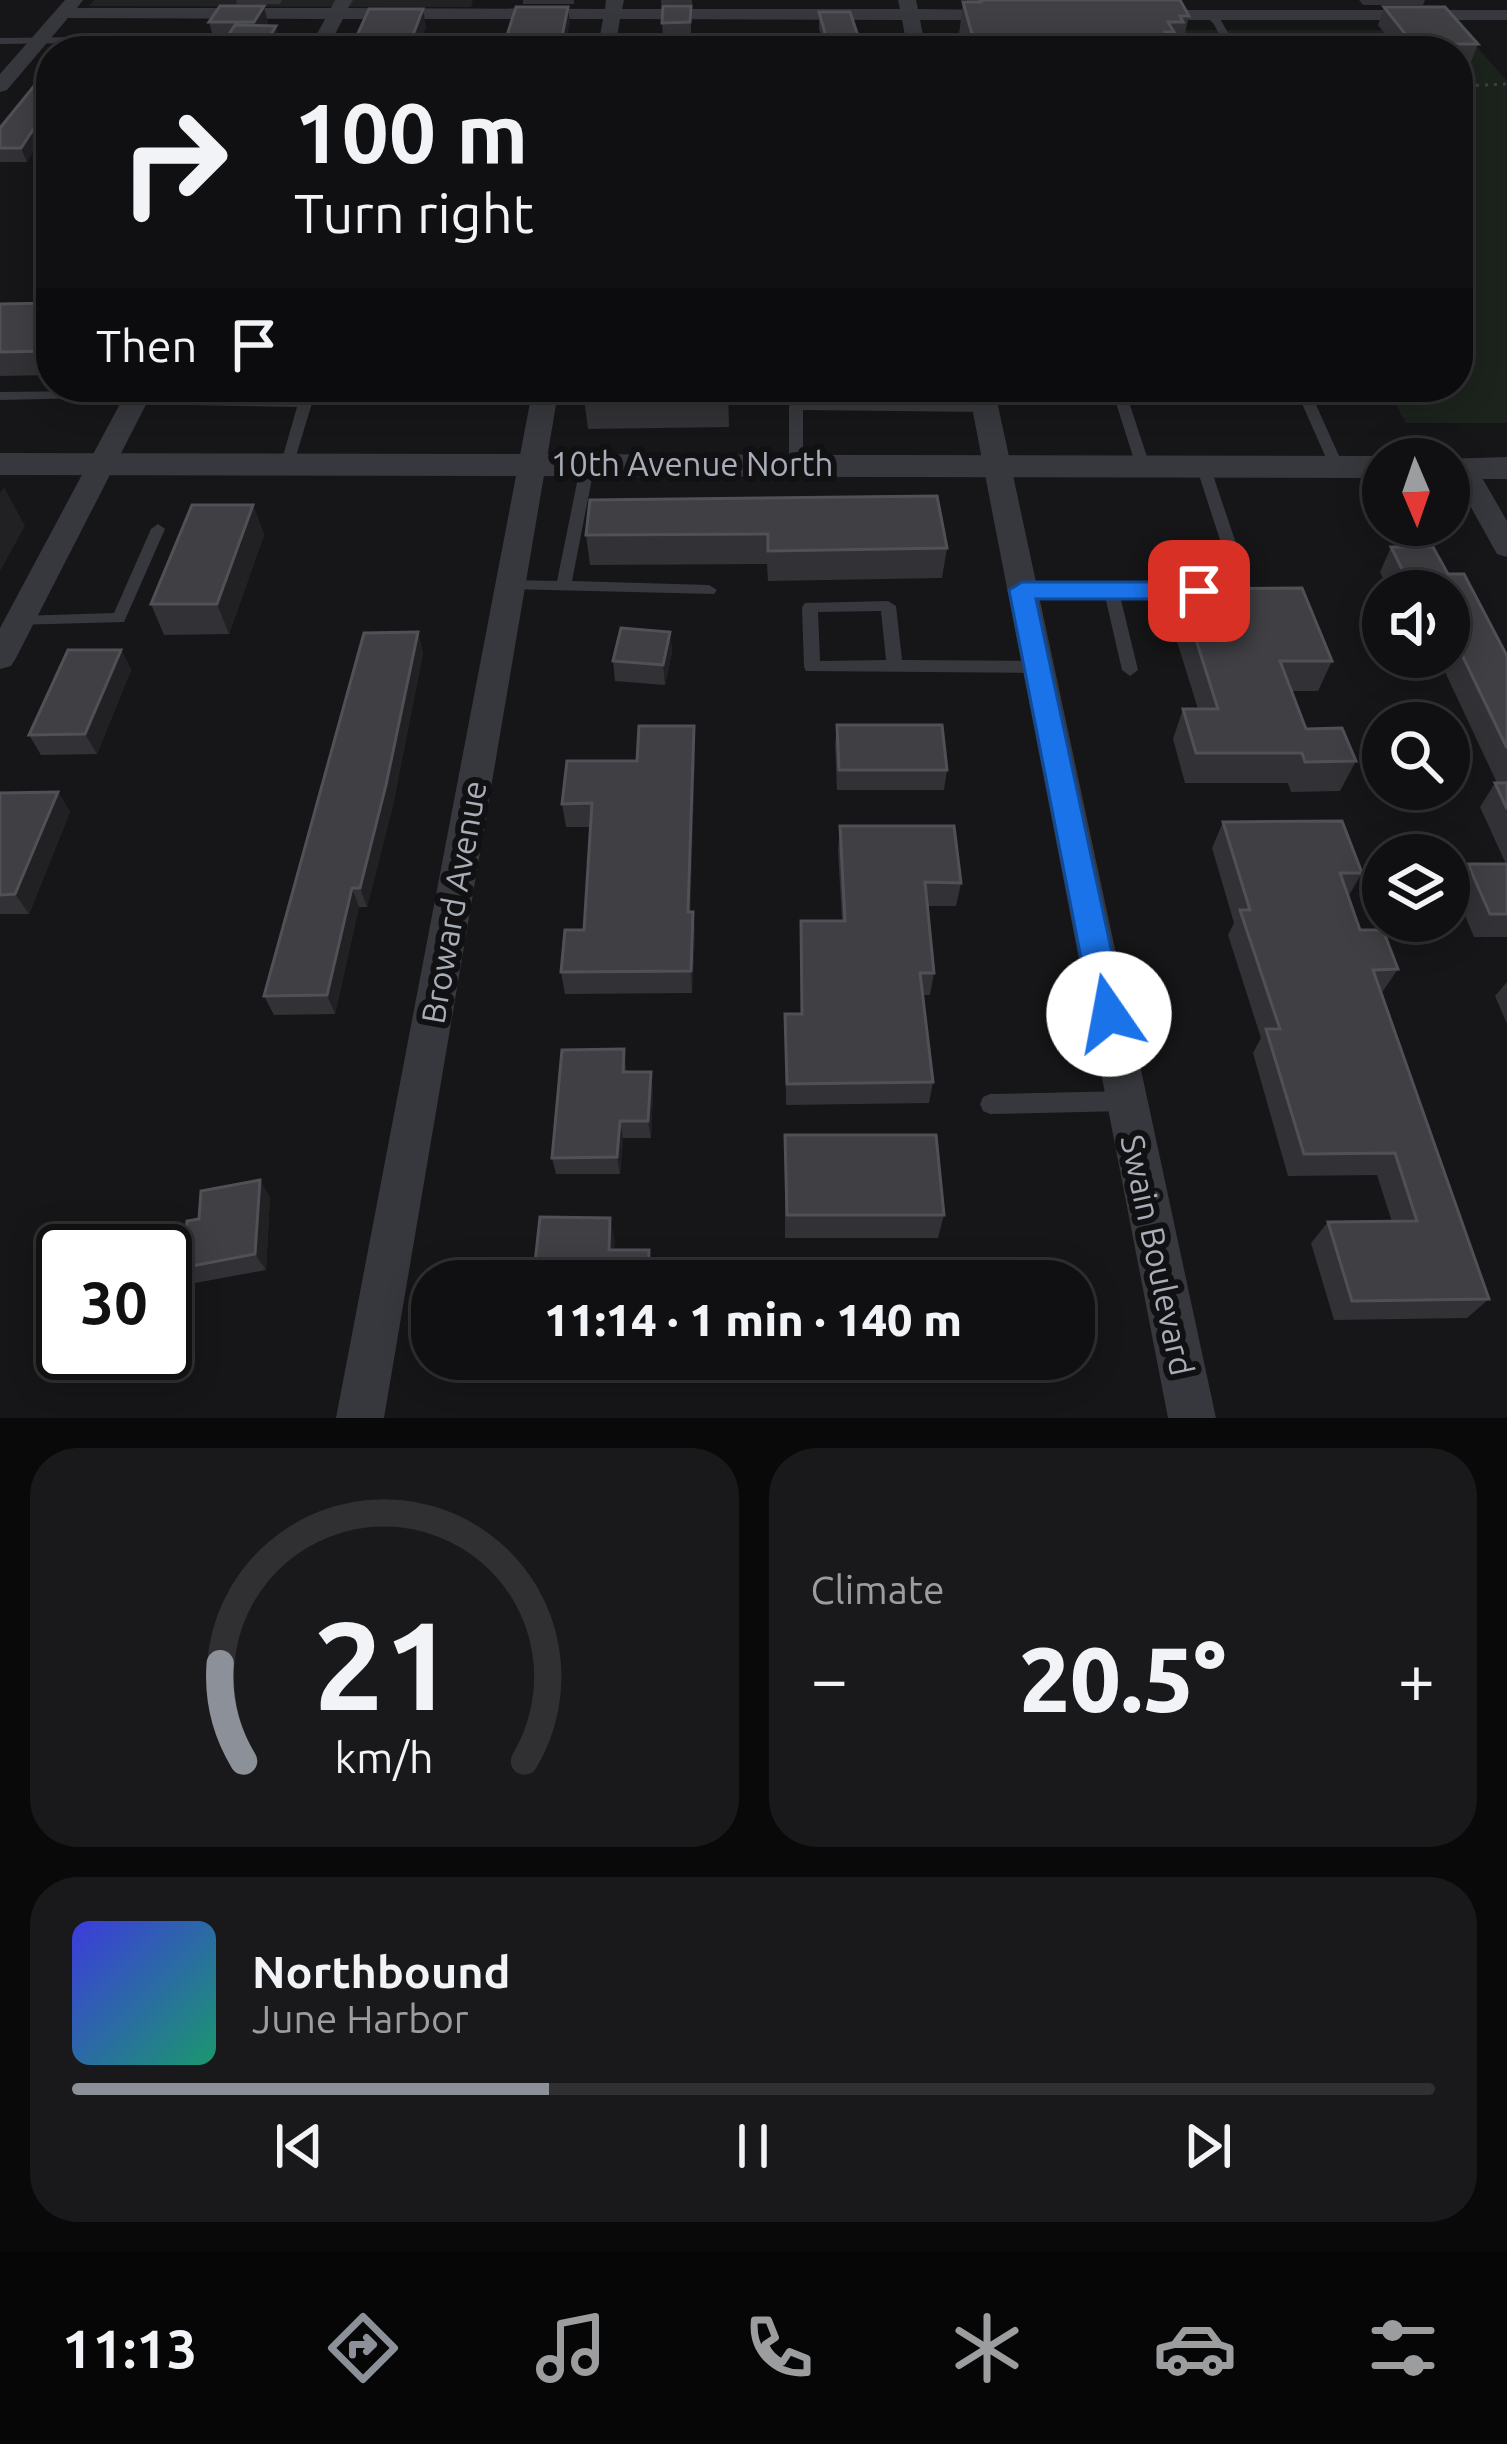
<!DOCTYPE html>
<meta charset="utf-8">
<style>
body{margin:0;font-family:Ubuntu,sans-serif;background:#19191b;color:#f1f3f6;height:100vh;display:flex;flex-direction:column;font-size:45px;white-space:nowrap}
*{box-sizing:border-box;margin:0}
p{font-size:39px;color:#9c9d9f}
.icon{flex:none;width:66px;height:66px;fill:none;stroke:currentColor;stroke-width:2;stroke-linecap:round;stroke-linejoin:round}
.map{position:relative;height:1418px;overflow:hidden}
.panel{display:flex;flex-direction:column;gap:30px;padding:30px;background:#09090a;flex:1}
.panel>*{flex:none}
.hud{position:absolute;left:36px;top:36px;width:1437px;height:366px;border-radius:48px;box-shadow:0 6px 30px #0003,0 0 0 3px #303032;background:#101012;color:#f1f3f6;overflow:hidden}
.needle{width:78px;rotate:178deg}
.buttons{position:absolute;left:1362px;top:438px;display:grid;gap:24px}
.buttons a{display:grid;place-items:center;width:108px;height:108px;border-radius:50%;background:#101012;box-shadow:0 6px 30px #0003,0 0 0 3px #303032;font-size:60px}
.speed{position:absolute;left:36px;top:1224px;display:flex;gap:24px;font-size:60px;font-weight:700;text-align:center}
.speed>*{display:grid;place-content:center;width:156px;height:156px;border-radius:50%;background:#101012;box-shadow:0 6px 30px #0003,0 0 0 3px #303032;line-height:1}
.speed .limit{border:6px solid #111;border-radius:18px;background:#fff;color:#111}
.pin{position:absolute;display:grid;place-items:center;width:102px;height:102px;color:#fff;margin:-51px;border-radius:24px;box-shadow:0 6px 18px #0006}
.me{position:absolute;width:132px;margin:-66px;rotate:348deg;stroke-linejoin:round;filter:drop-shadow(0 0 9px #0008)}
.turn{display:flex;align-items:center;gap:42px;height:252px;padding:0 60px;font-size:54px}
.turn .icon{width:156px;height:156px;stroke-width:2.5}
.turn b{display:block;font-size:84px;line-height:102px}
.then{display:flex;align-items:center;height:114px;padding:0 60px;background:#0003;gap:24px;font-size:45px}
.big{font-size:90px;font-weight:800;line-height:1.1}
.panel .card{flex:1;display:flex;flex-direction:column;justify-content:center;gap:18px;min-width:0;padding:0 42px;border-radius:48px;background:#19191b}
.panel .dial{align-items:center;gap:0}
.dial svg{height:312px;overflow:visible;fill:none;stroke:#303032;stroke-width:7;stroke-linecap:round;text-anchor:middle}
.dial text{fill:#f1f3f6;stroke:none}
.song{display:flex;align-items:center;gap:36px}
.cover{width:144px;height:144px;border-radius:18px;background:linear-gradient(135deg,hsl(240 70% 55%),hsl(160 70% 35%))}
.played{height:12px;border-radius:6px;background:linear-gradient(90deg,#8c9099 35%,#303032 35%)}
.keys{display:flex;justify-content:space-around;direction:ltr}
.heat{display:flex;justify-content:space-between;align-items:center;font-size:66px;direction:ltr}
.panel .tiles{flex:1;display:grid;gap:30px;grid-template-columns:1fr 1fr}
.card:last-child{grid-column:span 2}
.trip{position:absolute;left:411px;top:1260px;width:684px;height:120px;border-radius:48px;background:#101012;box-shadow:0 6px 30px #0003,0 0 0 3px #303032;font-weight:800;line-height:120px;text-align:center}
.tab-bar{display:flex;height:192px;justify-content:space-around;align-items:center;background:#060607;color:#9c9d9f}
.tab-bar .icon{width:84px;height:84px}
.tab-bar .current{color:#8c9099}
.tab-bar b{font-size:54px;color:#f1f3f6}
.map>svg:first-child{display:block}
.built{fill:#222225}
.green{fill:#1c231d}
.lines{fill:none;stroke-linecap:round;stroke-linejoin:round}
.path{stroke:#3d3f44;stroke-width:3;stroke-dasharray:3 6;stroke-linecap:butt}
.service{fill:#37383d;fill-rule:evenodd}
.minor{fill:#37383d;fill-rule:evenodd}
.tertiary{fill:#37383d;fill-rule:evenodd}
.wall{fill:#323236}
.shaded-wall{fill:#212124}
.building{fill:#3f3f44;stroke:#4f5156;stroke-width:3}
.route{fill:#1a73e8;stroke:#114b97;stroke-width:3}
.labels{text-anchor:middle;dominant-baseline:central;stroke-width:12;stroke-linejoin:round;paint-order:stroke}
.street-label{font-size:33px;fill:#a8adb8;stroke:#111113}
</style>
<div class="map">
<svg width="1507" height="1418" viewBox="0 0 1507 1418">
<rect width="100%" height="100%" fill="#161618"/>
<path class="built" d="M94 0H473L471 7 89 6Z"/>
<path class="green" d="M958 30H1462L1507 81V423H1406L1386 387H1458V51H963Z"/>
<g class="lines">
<path class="path" d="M1458 86 1507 84"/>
<path class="service" d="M1208 12 1220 19 1239 51H1229L1213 23 1204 15Z
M0 38 90 37 95 40 90 43 0 44Z
M1305 390H1370L1377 394 1370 398H1313L1344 467 1342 470 1337 471 1330 467 1300 399H1253L1246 395 1253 391Z
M86 391 91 392V398L0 400V392Z
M1121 394H1189L1196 398 1189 402H1129L1150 466 1148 469H1138L1136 466 1116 403H1064L1057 399 1064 395Z
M196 398 310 400 312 403 293 466H283L281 463 297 407 191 405 189 402Z
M796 402 985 404 992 408 985 412 803 410V464L796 468 789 464V406Z
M588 459 595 463 572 581 709 585 717 590 714 594 505 589 502 585 505 581 510 580 557 581 581 463Z
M1203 462 1210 466 1252 591 1249 595 1226 596 1218 591 1221 587 1235 586 1196 466Z
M158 524 165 529 124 622 14 625 11 621 14 617 19 616 114 613 151 529Z
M1021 585 1201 586 1209 591 1201 596H1120L1138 670 1130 676 1122 670 1105 596 1016 594 1013 590Z
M888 601 896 606 902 660 1037 661 1045 667 1037 673 806 671 804 667 802 607 805 603ZM881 611 886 660 820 661 818 612Z
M1126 1091 1133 1094 1136 1101 1133 1108 1126 1111 990 1114 983 1111 980 1104 983 1097 990 1094Z"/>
<path class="minor" d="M65 0H83L77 8H331L335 0H353L348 8 605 9 606 0H624L622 9H900L898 0H916L918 9 1004 10 1013 15 1004 20H920L926 51H908L902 20 620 19 615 51H597L603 19H343L326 51H308L325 19 68 18 7 90 0 92V74Z
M1507 10V20H1146L1137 15 1146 10Z
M129 387H155L16 658 11 666 0 669V628Z
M533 387H559L384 1418H336Z
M968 387H994L1216 1418H1168Z
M1463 459 1473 462 1507 521V557L1497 554 1449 468Z"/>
<path class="tertiary" d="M0 453 1383 456 1395 459H1383V478L0 475Z
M1507 457V479H1449V459H1441Z"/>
</g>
<path class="wall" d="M236 0H282L280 4H237Z
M523 0H574V4H523Z
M661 0H692V4H661Z
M967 0H1180L1189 16 1181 50 1177 51H964L959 35 963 2H967Z
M1359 0H1425L1423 5H1363Z
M691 6V40H685V51H654L663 39 662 23Z
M1384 7 1478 44 1471 62H1458V51H1398L1378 25Z
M819 12 863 51H825L819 29Z
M209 22 268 23 267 25 281 46 278 51H218L226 40H214Z
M426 26 417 51H357L355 40Z
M43 75 27 162H0V148Z
M51 303V375L0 376V304Z
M728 387 729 427 588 429 584 399Z
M761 387H917L761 390Z
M590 500 947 548 942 578 768 581 767 564 590 565 586 535Z
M253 505 264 535 229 634 164 635 151 604Z
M1391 547 1448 574 1507 656V937H1474L1453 887 1468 864H1506L1480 807 1495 783H1497L1438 657H1449V591H1389L1380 572Z
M1180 589 1332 661 1318 691H1292L1306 729 1356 761 1340 791 1291 792 1288 783H1185L1173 739 1183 709H1198L1170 619Z
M418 632 423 653 393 805 367 907H359L335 1014 274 1015 264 996Z
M670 632 672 652 665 685 615 681 613 661Z
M121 650 131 670 97 754 41 755 29 735Z
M837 725 947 770 944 790H837L835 745Z
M695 750 690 912H693L695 934 692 993 565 994 561 972 584 930 591 827H566L562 804 637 761Z
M58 792 70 812 29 914H0V793Z
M1223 822 1362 873 1348 897 1360 930 1398 969 1381 994 1489 1299 1467 1318 1334 1320 1311 1243 1328 1222H1392L1377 1175 1288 1176 1253 1053 1261 1038 1228 935 1234 923 1212 848Z
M840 826 961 883 956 906H927L934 973 930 995H923L933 1082 929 1103 786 1105 785 1014H801V921H842L838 850Z
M1507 982V1024L1495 996Z
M624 1049 626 1072 653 1089 651 1138H623L620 1174H556L552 1158Z
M785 1135 944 1215 938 1238H785Z
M270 1197 266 1270 195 1283 182 1268 199 1219Z
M525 1359H648L647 1383 532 1382 524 1363Z"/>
<path class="shaded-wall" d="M264 6 268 23 258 40 254 22Z
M568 7 570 23 564 51H559Z
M423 9 426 26 417 51H413L411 40Z
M276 26 281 46 278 51H261Z
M51 102V125L27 162 21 148Z
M4 487 25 526 0 571V493Z
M253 505 264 535 229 634 217 604Z
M418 632 423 653 393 805 367 907 360 888Z
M670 632 672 652 665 685 663 665Z
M121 650 131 670 97 754 85 734Z
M694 726 695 750 690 934 688 912Z
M58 792 70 812 29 914 15 894Z
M352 888 359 907 335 1014 327 995Z
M693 912 695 934 692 993 691 971Z
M651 1072 653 1089 651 1138 648 1121Z
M620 1121 623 1138 620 1174 617 1157Z
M260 1180 270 1197 266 1270 255 1254Z
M610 1218 615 1241 613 1272 609 1250Z
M649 1250 653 1273 652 1281H648Z
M644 1359H648L647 1383 644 1363Z"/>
<path class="building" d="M980 0H1180L1189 16H1180L1183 22H1168L1174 32H1165L1172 46 974 41 963 2H981Z
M220 6H264L254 22H209Z
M663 6H691L690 22 662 23Z
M516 7H568L559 51H502Z
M1384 7H1445L1478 44H1413Z
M369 9H423L411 40H355Z
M819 12H850L863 51H830Z
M235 25 276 26 261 51H218Z
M655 39H685L684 51H654Z
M43 75 51 81V102L21 148H0V128Z
M51 303V351L0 352V304Z
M585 387H728L729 397 584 399Z
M937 496 947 548 768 551V534L586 535 590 500Z
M192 505H253L217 604H151Z
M1391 547H1433L1448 574H1464L1507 656V748L1449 628V591H1413Z
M1302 588 1332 661H1280L1306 729 1342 728 1356 761 1305 762 1302 753H1196L1183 709H1218L1180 589Z
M621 628 670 632 663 665 613 661Z
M418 632 386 785 360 888H352L327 995 264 996 364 633Z
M68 650H121L85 734 29 735Z
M837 725H942L947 770H839Z
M639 726H694L688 912H693L691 971 561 972 565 930H584L592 803 562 804 567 761H637Z
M1495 783H1507V809Z
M58 792 15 894 0 895V793Z
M1342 821 1362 873H1340L1360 930H1383L1398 969 1373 970 1489 1299 1352 1301 1328 1222 1417 1221 1395 1153 1304 1154 1266 1029H1280L1240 910H1250L1223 822Z
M840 826H954L961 883 925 882 934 973H920L933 1082 787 1084 785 1014H802L801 921H845Z
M1468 864H1507V914H1490Z
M624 1049 623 1072H651L648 1121H620L617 1157 552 1158 562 1050Z
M785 1135H936L944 1215H787Z
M260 1180 255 1254 182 1268 187 1221 199 1219 201 1191Z
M540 1217 610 1218 609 1250H649L648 1281H533Z
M525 1359H644V1363H524Z"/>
<path class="route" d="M1022 582H1199L1212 591 1199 599H1036L1125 1014 1120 1025 1109 1029 1097 1025 1092 1014 1009 590Z"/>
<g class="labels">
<g class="street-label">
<text x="692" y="463">10th Avenue North</text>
<text transform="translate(453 902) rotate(-80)">Broward Avenue</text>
<text transform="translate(1158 1255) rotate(78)">Swain Boulevard</text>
</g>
</g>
</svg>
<div class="buttons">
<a><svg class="needle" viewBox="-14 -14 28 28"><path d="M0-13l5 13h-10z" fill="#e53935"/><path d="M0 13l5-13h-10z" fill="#9c9d9f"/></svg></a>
<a><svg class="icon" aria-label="sound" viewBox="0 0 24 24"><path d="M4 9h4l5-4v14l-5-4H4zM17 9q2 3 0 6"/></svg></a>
<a><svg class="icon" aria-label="search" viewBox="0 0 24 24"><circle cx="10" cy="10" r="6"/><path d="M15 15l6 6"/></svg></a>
<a><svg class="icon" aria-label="layers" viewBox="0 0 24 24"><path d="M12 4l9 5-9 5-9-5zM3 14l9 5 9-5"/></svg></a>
</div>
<div class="speed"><div class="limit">30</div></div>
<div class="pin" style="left:1199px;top:591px;background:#d93025"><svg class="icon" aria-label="arrive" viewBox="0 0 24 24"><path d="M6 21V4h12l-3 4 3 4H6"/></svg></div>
<svg class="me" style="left:1109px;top:1014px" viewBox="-20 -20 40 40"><circle r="19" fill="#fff"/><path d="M0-13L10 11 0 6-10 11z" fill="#1a73e8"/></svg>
<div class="trip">11:14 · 1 min · 140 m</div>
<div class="hud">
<div class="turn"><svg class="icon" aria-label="right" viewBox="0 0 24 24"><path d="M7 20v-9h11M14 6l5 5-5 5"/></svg><div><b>100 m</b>Turn right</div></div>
<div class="then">Then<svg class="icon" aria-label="arrive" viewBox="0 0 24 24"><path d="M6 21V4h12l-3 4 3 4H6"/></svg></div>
</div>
</div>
<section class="panel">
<div class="tiles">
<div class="card dial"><svg viewBox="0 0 100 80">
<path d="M14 69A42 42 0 1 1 86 69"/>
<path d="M14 69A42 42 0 0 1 8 44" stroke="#8c9099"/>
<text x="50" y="56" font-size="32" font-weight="700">21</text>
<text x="50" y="72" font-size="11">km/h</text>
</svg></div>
<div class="card"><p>Climate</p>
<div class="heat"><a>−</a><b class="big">20.5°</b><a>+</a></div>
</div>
<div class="card">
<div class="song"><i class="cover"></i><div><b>Northbound</b><p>June Harbor</p></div></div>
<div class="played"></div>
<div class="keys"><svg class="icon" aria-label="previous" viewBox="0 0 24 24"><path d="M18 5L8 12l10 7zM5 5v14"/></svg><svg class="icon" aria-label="pause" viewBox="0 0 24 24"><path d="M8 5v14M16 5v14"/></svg><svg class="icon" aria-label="next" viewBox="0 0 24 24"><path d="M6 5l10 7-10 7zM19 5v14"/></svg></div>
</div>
</div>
</section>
<nav class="tab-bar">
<b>11:13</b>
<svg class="icon current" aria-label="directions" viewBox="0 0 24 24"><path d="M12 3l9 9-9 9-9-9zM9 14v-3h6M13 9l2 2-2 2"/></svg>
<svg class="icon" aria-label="music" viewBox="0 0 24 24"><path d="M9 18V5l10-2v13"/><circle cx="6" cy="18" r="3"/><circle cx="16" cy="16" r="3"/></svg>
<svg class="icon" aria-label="phone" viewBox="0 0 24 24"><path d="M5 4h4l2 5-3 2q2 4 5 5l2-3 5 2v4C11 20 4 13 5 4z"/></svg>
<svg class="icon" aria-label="climate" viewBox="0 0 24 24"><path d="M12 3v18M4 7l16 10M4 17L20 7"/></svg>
<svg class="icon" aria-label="car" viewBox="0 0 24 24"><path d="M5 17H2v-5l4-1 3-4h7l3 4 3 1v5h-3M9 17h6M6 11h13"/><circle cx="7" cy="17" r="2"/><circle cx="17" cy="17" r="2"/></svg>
<svg class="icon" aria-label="filters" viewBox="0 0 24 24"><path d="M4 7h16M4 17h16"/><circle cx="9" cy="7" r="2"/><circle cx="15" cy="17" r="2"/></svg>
</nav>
